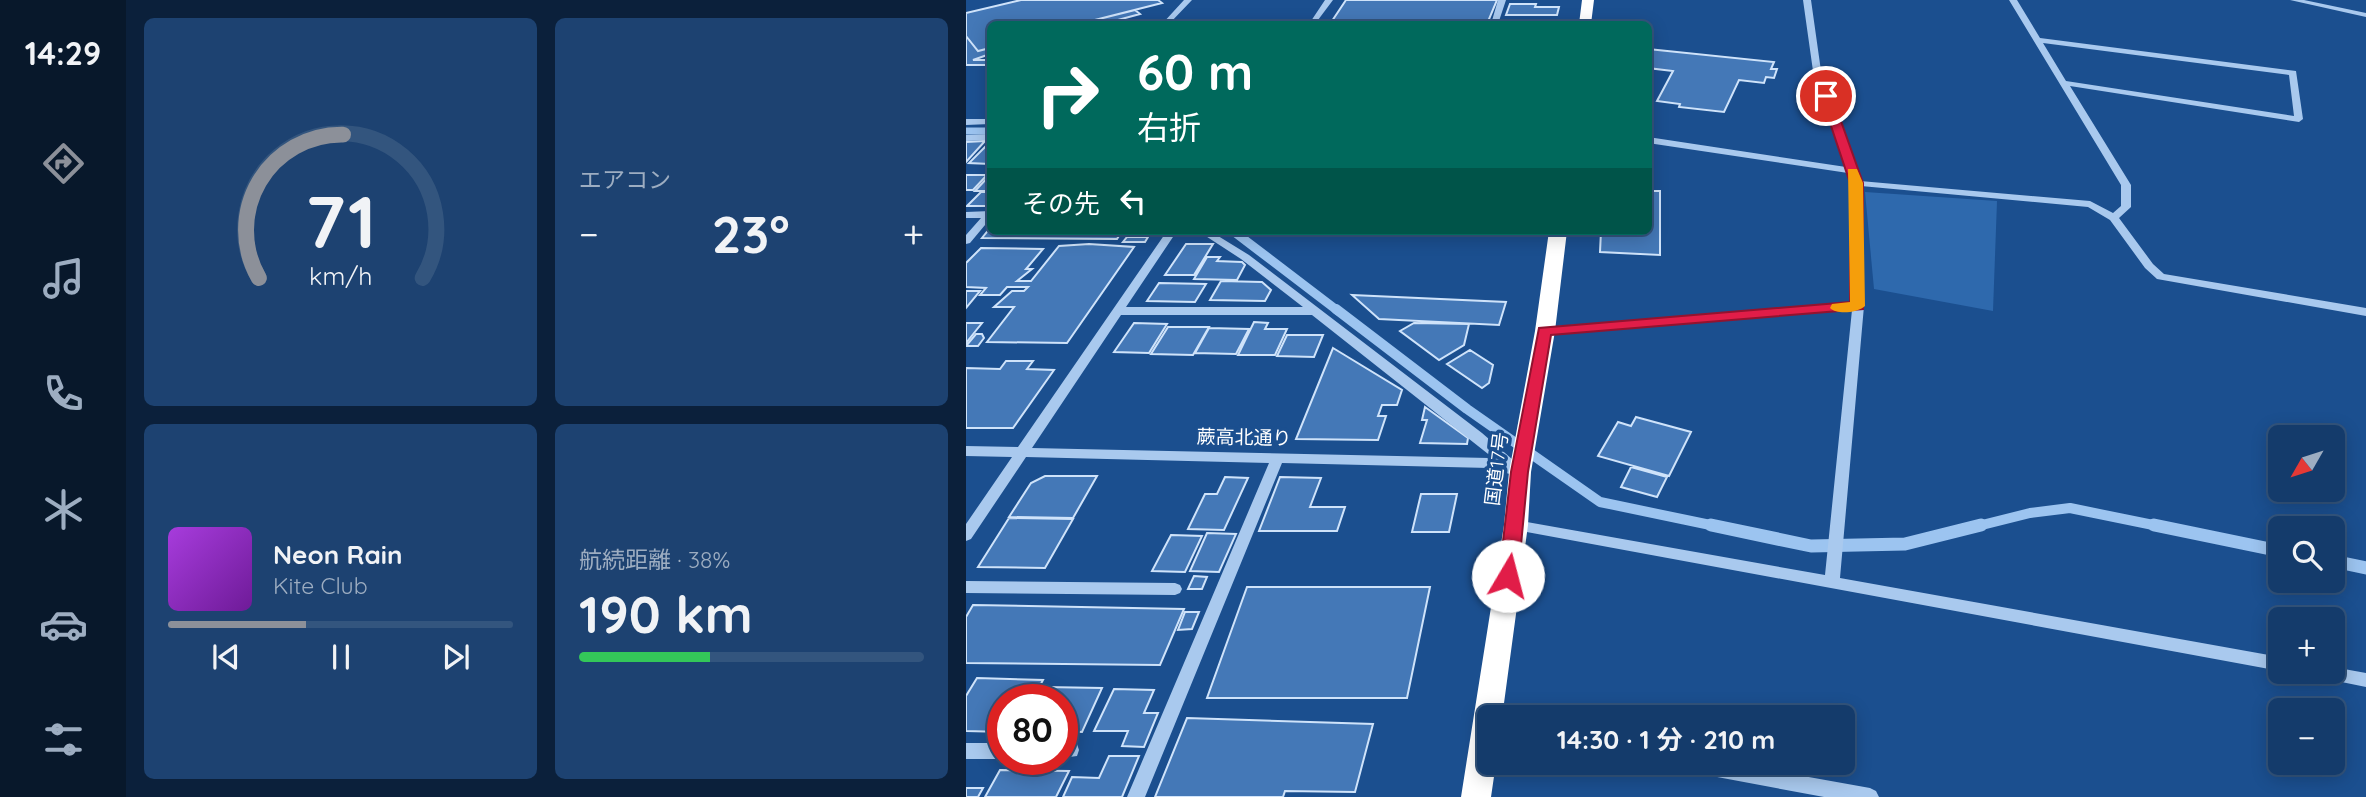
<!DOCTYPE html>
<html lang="ja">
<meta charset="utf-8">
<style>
body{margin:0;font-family:Quicksand,"Noto Sans JP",sans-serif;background:#1d4271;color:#f1f3f6;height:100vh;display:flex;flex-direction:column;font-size:26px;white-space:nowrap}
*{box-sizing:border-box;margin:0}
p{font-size:23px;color:#9dadc1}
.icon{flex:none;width:38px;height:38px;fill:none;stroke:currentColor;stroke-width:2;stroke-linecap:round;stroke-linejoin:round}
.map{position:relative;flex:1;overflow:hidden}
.panel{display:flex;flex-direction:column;gap:18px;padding:18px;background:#0b203b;width:840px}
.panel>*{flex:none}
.guide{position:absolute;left:21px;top:21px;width:665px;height:214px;border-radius:10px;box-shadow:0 4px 18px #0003,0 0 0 2px #33557e;background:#00695c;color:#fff;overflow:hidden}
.needle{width:46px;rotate:231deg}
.controls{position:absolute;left:1302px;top:425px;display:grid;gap:14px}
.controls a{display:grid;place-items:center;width:77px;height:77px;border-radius:10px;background:#143b6b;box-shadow:0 4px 18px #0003,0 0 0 2px #33557e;font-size:35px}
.speed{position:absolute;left:21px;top:684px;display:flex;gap:14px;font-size:35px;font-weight:700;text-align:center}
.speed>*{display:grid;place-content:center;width:91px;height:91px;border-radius:50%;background:#143b6b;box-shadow:0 4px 18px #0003,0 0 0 2px #33557e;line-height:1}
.speed .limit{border:10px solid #d22;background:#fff;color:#111}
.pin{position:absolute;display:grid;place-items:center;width:60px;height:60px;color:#fff;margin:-30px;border:4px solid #fff;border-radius:50%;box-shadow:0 2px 7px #0007}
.me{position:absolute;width:77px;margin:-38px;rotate:8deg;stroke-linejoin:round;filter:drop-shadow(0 0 5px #0008)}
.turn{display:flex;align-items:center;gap:24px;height:147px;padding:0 35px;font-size:32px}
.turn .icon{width:91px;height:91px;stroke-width:2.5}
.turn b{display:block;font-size:49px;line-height:60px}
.then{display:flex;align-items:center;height:66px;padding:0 35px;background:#0003;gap:14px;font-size:26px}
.big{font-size:52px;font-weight:700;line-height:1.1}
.panel .widget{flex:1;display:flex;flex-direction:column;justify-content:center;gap:10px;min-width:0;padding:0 24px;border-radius:10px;background:#1d4271}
.panel .dial{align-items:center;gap:0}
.dial svg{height:182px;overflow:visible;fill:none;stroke:#33557e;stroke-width:7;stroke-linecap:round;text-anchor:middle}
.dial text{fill:#f1f3f6;stroke:none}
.song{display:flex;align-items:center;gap:21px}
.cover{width:84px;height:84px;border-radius:10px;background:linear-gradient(135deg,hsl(280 70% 55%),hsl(280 70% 35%))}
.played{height:7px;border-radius:4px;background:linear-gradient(90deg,#8c9099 40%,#33557e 40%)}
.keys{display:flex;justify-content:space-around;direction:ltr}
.heat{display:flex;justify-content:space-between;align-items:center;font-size:38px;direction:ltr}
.charge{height:10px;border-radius:5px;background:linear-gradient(90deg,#34c759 38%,#33557e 0)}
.panel .tiles{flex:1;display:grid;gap:18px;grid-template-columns:repeat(2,1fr)}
.trip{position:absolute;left:511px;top:705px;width:378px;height:70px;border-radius:10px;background:#143b6b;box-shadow:0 4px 18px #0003,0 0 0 2px #33557e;font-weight:700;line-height:70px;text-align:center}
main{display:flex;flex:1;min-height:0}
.menu{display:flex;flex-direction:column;width:126px;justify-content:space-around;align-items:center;background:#08182b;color:#9dadc1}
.menu .icon{width:49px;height:49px}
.menu .current{color:#8c9099}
.menu b{font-size:32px;color:#f1f3f6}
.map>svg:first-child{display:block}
.green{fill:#2e69ad}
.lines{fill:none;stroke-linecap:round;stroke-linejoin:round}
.stream-far3{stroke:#9cc4f0;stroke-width:7}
.stream-far2{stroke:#9cc4f0;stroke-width:9}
.stream-far1{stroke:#9cc4f0;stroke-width:10}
.stream{stroke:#9cc4f0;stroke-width:13}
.building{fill:#4478b7;stroke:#cfe3fa;stroke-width:2}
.minor{fill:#a9c9ee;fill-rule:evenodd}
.highway{fill:#fff;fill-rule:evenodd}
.route{fill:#e11d48;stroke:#92132f;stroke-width:2}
.slow{fill:#f59e0b}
.labels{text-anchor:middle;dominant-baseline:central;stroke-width:7;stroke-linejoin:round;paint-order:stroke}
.street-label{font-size:19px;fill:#fff;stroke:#1b4f8f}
</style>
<main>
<nav class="menu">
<b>14:29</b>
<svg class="icon current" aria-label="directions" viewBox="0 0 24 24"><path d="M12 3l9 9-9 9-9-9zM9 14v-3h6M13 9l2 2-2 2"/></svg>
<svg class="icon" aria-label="music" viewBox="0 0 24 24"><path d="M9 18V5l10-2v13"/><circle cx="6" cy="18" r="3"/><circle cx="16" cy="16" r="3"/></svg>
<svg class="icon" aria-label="phone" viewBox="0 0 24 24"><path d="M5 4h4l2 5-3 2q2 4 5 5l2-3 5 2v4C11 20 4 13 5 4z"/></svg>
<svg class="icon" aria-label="climate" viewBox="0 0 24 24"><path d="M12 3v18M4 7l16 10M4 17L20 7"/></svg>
<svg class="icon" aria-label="car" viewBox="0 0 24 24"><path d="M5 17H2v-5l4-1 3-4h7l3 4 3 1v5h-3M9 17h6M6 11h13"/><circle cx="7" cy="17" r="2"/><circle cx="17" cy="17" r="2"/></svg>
<svg class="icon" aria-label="filters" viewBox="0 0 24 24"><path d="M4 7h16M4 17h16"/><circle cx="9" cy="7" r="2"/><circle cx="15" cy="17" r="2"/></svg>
</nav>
<section class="panel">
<div class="tiles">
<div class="widget dial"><svg viewBox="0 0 100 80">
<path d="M14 69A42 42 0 1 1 86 69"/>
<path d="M14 69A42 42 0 0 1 51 6" stroke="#8c9099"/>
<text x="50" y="56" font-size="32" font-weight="700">71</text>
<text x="50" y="72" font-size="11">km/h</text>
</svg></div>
<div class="widget"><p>エアコン</p>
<div class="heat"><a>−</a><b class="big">23°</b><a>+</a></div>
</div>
<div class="widget">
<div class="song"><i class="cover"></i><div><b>Neon Rain</b><p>Kite Club</p></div></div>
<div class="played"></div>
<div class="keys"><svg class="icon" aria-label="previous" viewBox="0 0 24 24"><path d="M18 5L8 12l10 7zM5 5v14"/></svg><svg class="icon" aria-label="pause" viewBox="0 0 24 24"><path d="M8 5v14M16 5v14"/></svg><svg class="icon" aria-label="next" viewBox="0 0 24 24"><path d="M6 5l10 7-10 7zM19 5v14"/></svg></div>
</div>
<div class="widget"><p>航続距離 · 38%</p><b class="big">190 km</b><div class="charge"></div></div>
</div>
</section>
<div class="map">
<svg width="1400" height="797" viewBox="0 0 1400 797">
<rect width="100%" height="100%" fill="#1b4f8f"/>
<path class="green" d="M899 192 1031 201 1027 311 908 289Z"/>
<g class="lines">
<path class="stream-far3" d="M0 131H24"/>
<path class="stream-far2" d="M267 231 372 311"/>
<path class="stream-far1" d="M370 309 501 409 634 502 754 527
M1008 527 1064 513 1104 508 1197 527"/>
<path class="stream" d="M745 525 845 546 939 544 1015 525
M1188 525 1314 551
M1367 561 1400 568"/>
</g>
<path class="building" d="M55 0H192L196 3 113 24H24V48L12 51 0 36V13Z
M380 0H531L521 24H364Z
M544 4H570L569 7H593L591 15H540Z
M169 10 174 14 148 21 151 24H144L137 18Z
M0 36 12 51 24 48V54L7 60H24V65H0Z
M682 49 808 62 805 69H811L808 78 800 77 798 83 773 80 758 112 713 107 714 104 691 101 707 71 682 68Z
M19 141 0 162V142Z
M24 142V164L3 163Z
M0 175H21L7 190H0Z
M24 175V191H9Z
M682 191H694V255L634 252 635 231H682Z
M15 192H24V206H1Z
M24 228V231H156L151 239 16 238Z
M161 237H182L179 242H157Z
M123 244 168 247 101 343 21 342 48 307H28L46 291H58L62 287H41L34 295H14L20 288 0 287V263L15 248 77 249 60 269H66L51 281H65L93 246Z
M220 244H247L228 275H199Z
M241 257H254L251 261 276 262 279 265 271 280 228 279Z
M255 281 296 282 305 290 299 301 244 300Z
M193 283 240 284 229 302 181 301Z
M0 291H14L0 308Z
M386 295 540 302 533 325 413 319Z
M288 322 302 323 299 329H321L309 355H272Z
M0 323H16L0 343Z
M168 323 201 324 183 353 148 352Z
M448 323 503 324 498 345 473 360 434 331Z
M202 327H243L227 355 185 354Z
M243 328 283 329 270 354 229 353Z
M10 334H16L18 338 12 346H0Z
M321 335H357L348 357 311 356Z
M367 348 436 390 431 405H416L412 416H420L412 440 330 439Z
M504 350 527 365 523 383 516 388 481 364Z
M40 361H67L61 369 88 370 47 428H0V368L34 369Z
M459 407 502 438 501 444 454 443 461 420H456Z
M670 417 725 432 703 476 632 456 652 422 665 426Z
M665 467 701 477 691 497 655 487Z
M79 476H131L107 518 43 517 65 483Z
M259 477 282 478 258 530 222 529 239 494H251Z
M314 477 355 478 344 507H379L371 531H293Z
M455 494H491L483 532H446Z
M43 518 107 519 79 568 12 567Z
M241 533 270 534 253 572 224 571Z
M205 535 236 536 219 572 186 571Z
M228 576 241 577 236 589H222Z
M281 587H464L441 698H241Z
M7 605 218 609 194 665 0 663V617Z
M219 612H233L226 629 212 630Z
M11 678 77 680 66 700H37V732L0 731V696Z
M79 687 136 688 116 732 96 731V700H72Z
M148 689 188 690 178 713H192L178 747 156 746 162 731H128Z
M221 718 407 724 389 792 319 791 317 797H189Z
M143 756H173L156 797H97L106 777 133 778Z
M34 770 103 771 90 797H19Z
M0 788H17L12 797H0Z"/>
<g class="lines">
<path class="minor" d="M218 0H226L203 24H196Z
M359 0H367L349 24H343Z
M532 0H540L532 24H525Z
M837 0H845L855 71 894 181 1124 201 1147 213 1155 206V185L1043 0H1051L1074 38 1330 71 1337 119 1333 122 1104 86 1165 185V207L1153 218 1187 264 1198 274 1400 308V316L1191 279 1179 268 1144 220 1122 207 895 186 898 306 874 578 1314 657V671L545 529 543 525 545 521 550 520 859 575 886 310 579 335 573 331 579 327 886 303 885 183 882 173 682 143V137L880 167 847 71ZM1077 43 1323 75 1328 116 1100 81Z
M1324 0H1338L1400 13V17Z
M0 119H24V124L0 125Z
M24 134V140L0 141V135Z
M24 211V219L4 243 0 244V235L15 218H0V212Z
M201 231H211L160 307H337L275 259 232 231H244L283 255 516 433 561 472 559 475 554 477 523 468 316 463 179 797H161L303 463 60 457 5 539 0 541V524L46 457 0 456V446L52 447ZM155 315H346L531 461 523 458 66 448Z
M0 581 209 583 214 585 216 589 214 593 209 595 0 593Z
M1367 667 1400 673V687L1351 677 1349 672H1367Z
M96 742 111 744 113 750 111 756 96 758Z
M0 743H37V759H0Z
M711 763H764L904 788 910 791 913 797H858L719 771 713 769Z"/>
<path class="highway" d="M616 0H628L625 24H613Z
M583 231H601L589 331 565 472 562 525 536 718H523V763H530L525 797H495L538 525 543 472 569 331Z"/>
</g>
<path class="route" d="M860 93 866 96 897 183V309L585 335 562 472 552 576 549 581H536L533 576 545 472 573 328 884 302V183L855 96Z"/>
<path class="slow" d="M882 169H891L897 183 899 306C891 313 871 315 864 308L866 304 884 302Z"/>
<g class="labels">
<g class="street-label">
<text transform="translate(278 437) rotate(1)">蕨高北通り</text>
<text transform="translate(530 469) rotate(-83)">国道17号</text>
</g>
</g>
</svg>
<div class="controls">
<a><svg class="needle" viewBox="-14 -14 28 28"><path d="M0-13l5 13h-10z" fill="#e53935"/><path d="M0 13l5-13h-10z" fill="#9dadc1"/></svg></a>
<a><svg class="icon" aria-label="search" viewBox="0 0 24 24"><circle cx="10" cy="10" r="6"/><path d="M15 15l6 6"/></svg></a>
<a>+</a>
<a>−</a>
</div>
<div class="speed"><div class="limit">80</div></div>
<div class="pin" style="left:860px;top:96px;background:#d93025"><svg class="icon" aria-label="arrive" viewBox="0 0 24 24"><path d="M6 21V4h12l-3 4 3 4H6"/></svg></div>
<svg class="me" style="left:542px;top:576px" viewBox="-20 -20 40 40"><circle r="19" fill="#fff"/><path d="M0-13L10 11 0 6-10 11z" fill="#e11d48"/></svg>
<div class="trip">14:30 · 1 分 · 210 m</div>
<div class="guide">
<div class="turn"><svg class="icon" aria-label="right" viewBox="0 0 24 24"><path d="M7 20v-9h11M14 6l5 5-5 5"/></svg><div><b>60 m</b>右折</div></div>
<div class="then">その先<svg class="icon" aria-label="left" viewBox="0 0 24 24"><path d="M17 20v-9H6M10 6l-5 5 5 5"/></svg></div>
</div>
</div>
</main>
